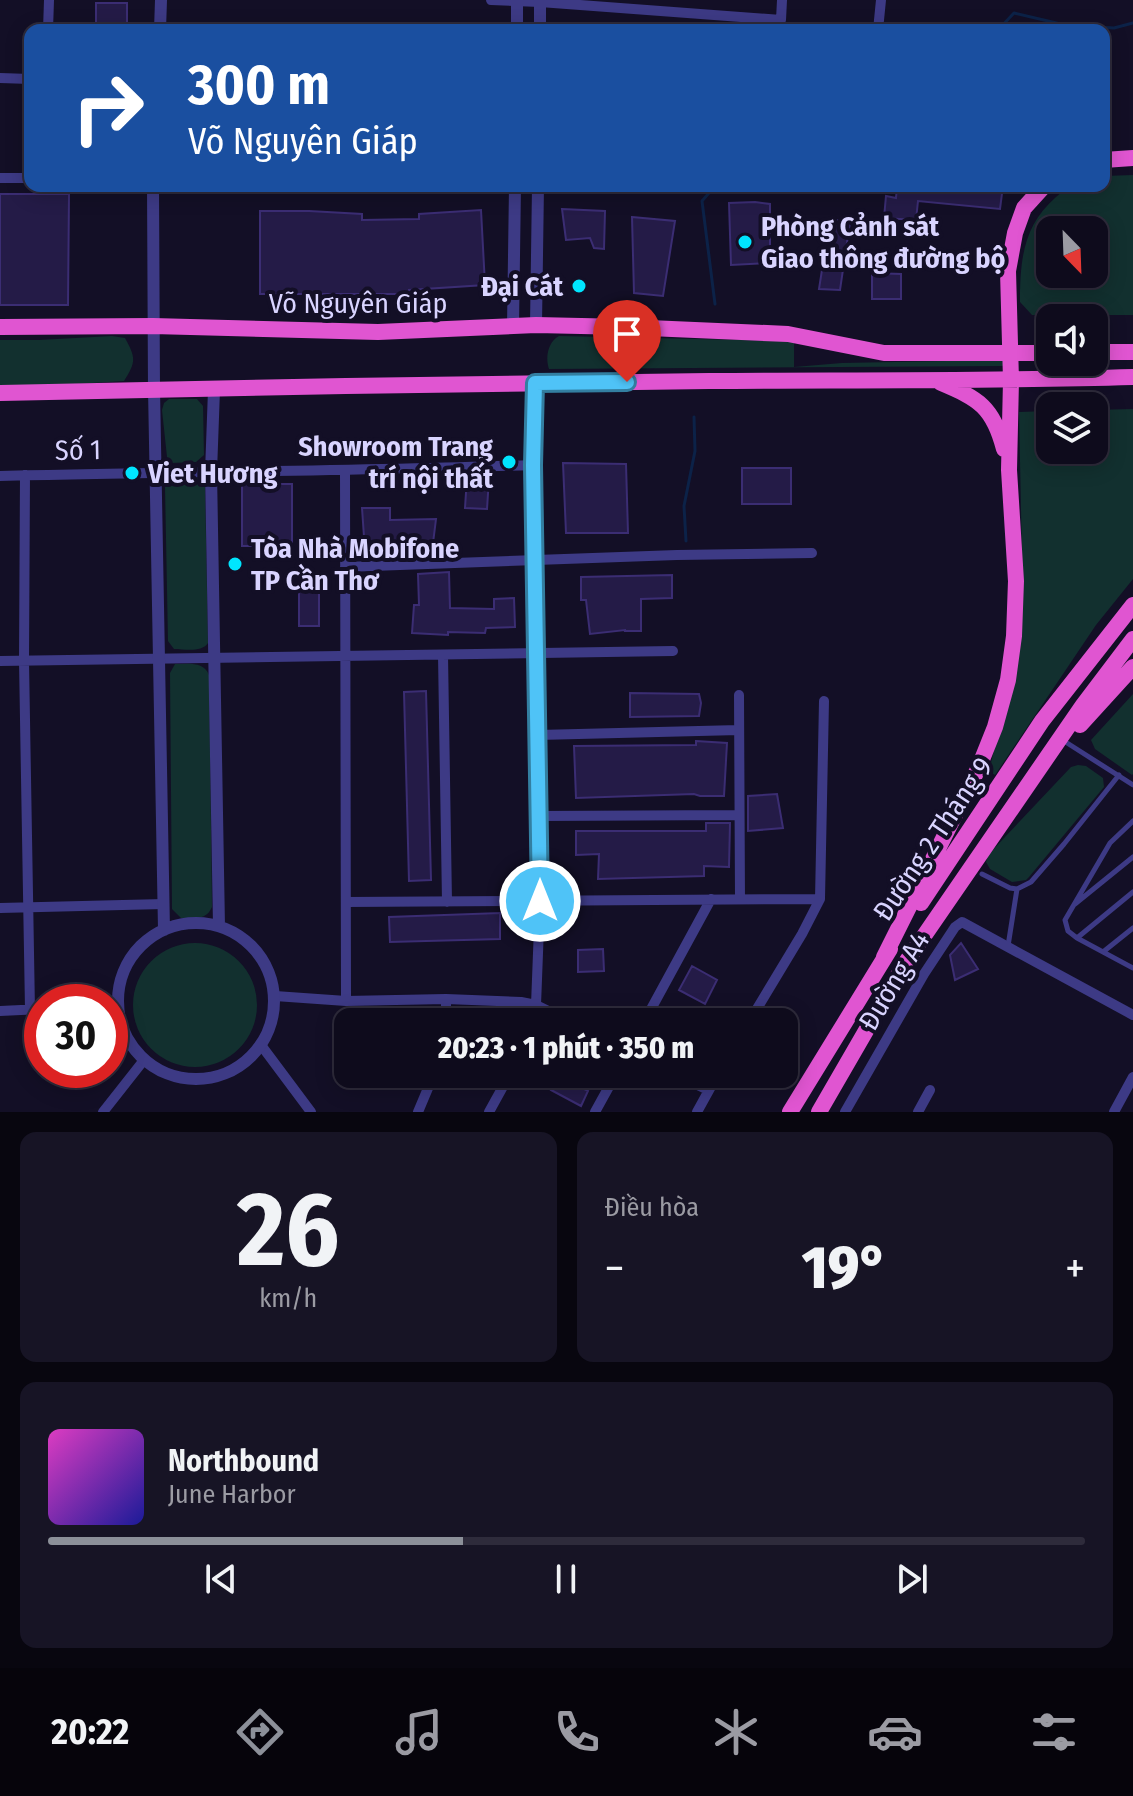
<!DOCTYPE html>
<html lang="vi">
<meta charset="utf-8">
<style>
body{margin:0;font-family:"Fira Sans Condensed",sans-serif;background:#171425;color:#f1f3f6;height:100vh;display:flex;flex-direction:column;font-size:30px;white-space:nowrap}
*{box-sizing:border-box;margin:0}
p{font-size:26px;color:#9b9ba3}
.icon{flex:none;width:44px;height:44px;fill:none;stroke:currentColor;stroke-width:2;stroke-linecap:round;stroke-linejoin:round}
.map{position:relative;height:1112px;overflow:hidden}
.side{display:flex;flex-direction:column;gap:20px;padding:20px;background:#08060f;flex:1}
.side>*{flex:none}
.hud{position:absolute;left:24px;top:24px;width:1086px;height:168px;border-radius:16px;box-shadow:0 4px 20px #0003,0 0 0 2px #2e2b3b;background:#1a4fa0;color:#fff;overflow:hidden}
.needle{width:52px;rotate:157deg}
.controls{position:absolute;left:1036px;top:216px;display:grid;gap:16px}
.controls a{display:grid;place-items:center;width:72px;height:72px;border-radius:16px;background:#0e0b1c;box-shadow:0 4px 20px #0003,0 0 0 2px #2e2b3b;font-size:40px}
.speed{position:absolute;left:24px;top:984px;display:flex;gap:16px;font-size:40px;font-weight:700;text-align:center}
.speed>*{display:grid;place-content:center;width:104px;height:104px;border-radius:50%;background:#0e0b1c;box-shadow:0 4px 20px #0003,0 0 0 2px #2e2b3b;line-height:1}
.speed .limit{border:12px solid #d22;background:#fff;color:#111}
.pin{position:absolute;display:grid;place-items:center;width:68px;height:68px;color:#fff;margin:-82px -34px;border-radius:50% 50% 50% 0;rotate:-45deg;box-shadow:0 0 8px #0007}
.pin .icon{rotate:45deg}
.me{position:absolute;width:88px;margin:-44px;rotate:0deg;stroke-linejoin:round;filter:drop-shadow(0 0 6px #0008)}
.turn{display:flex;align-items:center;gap:28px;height:168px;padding:0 32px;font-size:36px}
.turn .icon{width:104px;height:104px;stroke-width:2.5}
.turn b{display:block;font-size:56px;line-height:68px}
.big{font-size:60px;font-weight:800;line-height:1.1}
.side .tile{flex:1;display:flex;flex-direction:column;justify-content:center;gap:12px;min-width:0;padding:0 28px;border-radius:16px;background:#171425}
.side .dial{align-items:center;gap:0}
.dial b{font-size:104px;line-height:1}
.song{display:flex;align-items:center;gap:24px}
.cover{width:96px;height:96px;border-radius:12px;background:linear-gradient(135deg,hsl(310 70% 55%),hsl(240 70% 35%))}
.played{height:8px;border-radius:4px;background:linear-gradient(90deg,#8c9099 40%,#2e2b3b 40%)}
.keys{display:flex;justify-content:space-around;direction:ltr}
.heat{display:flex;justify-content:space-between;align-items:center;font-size:44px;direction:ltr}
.side .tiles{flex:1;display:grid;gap:20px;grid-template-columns:1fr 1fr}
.tile:last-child{grid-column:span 2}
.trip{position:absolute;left:334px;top:1008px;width:464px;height:80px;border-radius:16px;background:#0e0b1c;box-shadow:0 4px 20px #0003,0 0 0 2px #2e2b3b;font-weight:800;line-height:80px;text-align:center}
.dock{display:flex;height:128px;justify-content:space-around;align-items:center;background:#06040b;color:#9b9ba3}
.dock .icon{width:56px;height:56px}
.dock .active{color:#8c9099}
.dock b{font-size:36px;color:#f1f3f6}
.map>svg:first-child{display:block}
.green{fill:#12302f;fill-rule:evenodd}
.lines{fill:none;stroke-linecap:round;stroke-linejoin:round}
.stream{stroke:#0c2248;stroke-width:3}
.building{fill:#241b47;stroke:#3b2d73;stroke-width:2}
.service{stroke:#3d3a85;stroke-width:5}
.minor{stroke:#3d3a85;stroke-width:10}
.tertiary{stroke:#3d3a85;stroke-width:12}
.trunk{stroke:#e055d1;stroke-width:16}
.route-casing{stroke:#337fa1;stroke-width:20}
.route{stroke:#4fc3f7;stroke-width:14}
.poi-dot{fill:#00e5ff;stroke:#130f26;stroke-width:3}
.labels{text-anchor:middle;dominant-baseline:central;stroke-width:8;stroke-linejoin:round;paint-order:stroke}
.poi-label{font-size:28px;font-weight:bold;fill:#d9d4ff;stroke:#130f26;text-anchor:start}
.street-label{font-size:28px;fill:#d9d4ff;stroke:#130f26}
</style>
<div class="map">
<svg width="1133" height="1112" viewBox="0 0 1133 1112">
<rect width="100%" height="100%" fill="#130f26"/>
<path class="green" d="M1133 175V315H1032L1020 302C1020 260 1023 226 1056 197 1061 193 1066 187 1072 186 1082 184 1094 186 1104 186V176ZM1050 230H1094V274H1050Z
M112 336 125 338C136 358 136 362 124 381L61 385 0 386V340H39Z
M559 336 790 341 794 343V367L842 363 998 360 1003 361V366L549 369C545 357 548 342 559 336Z
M169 399H197L203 406 204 455 196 462 171 463 167 457 162 410 164 403Z
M1133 409V579L1096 625 995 775 989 771 1011 681 1022 559 1019 412 1050 411V450H1094V410Z
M174 477 198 478 205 487 208 643C201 653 185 649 174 649L168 641 165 487Z
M175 664C188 664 204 661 209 675L212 907C206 921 194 918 181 918L172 909 170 673Z
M1133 694V774L1132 775 1095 749 1091 740Z
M1078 765 1086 766 1103 778 1104 787 1029 877 1026 880 1012 882 990 869 986 862 988 855 1071 767Z
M133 1005a62 62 0 1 1 124 0a62 62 0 1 1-124 0Z"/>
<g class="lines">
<path class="stream" d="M998 30 1014 13 1065 25 1114 28 1133 23
M715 186 702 201 715 304
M686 541 684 506 695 451 694 417"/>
</g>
<path class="building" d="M96 3H127V30H96Z
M897 186H1003L1000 209 918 201 916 220 884 218 886 196 896 198Z
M0 194H69L68 305H0Z
M755 202 770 204V263L731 265 729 203Z
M562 209 605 211 604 249 594 248 590 238 566 240Z
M481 210 485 285 409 290V294H260V211H309L362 214V220L419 219V214Z
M632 217 675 221 663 296 634 293Z
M830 219 850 222 840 290 819 289Z
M872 273 901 274V299H872Z
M563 463 626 464 628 533H566Z
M742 468H791V504H742Z
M467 477 489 478 487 509 465 508Z
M242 484H292V546H242Z
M362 508H390V520L436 519 433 543 392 544 393 551H365Z
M449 572 450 608 494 609V599L514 598 515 627 486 628 485 633 448 632V635L412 633 414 605H419L418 574Z
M672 575V598L641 599V631H625V630L590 634 586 600H581V577Z
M299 590H319V626H299Z
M426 691 431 880 409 881 404 692Z
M630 693 699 694 701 703 699 716 630 717Z
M696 741 727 743 724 796H700L694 794 576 798 574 746 696 745Z
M777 794 783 828 748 831V796Z
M706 823H730L729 867 704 866V876L598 879 599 854 576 855V831H706Z
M500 913V939L390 942 389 917Z
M961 943 978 969 955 980 950 955Z
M603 949 604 971 578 972V950Z
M692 966 717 980 705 1004 679 990Z
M559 1075 588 1091 581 1106 551 1090Z"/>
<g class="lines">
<path class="service" d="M1064 741 1133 785
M1133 821 1110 843 1065 920 1068 931 1077 938 1133 968
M982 874 1010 888 1017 889 1031 882 1064 844 1119 775
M1075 904 1133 857
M1077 938 1133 892
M1008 946 1017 889
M1103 952 1133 928"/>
<path class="minor" d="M491 0 540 2 781 20 782 0
M48 30 49 0
M878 30 881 0
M0 78 30 79
M0 178H30
M535 383 533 465 540 816V901L536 1005
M345 471 346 1001
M25 475 24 661 30 1010
M0 476C178 472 356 471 533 465
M345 567 677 555 812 553
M443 655 447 902
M0 661 673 651
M739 695 740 899
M538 735 739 730
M540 816 739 815
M346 902 820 899
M0 908 164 904
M275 996 346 1001 446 999 521 1002 536 1005 571 1022
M110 1003H117
M0 1011 42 1009
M446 1022V999
M539 1022 546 1010
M644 1022 711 899
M749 1022 802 934 820 899 824 701
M261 1045 311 1112
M675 1074 708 1090
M103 1112 144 1060
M418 1112 434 1074
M489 1112 510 1074
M595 1112 616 1074
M697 1112 718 1074
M845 1112 924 974 955 927 962 922 1133 1015
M918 1112 930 1090
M1114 1112 1133 1077"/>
<path class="tertiary" d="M160 30 161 0
M517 30V0
M540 30V0
M153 186 154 389 164 930
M536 325 538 186
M513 326 515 186
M214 390 211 472 219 926
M118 1001a78 78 0 1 1 156 0a78 78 0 1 1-156 0Z"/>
<path class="trunk" d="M1104 160 1133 158
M0 327 153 326 378 332 536 325 626 327 788 334 884 353H1050
M1094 352H1133
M941 383C979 399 993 407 1004 449
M0 393C236 387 473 384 709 381 850 380 992 381 1133 377
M1080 725 1133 667
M921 903 1042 721 1133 605
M884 957 979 767 995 727 1008 680 1014 636 1016 581 1009 470 1011 380 1008 271 1015 233 1024 208 1044 186
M790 1112 890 949
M819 1112 904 965 1083 705 1133 639"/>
</g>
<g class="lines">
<g class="route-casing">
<path id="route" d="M540 901 533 465 535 383 627 382"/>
</g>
<use href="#route" class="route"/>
</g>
<g class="poi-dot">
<circle cx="745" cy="242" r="8"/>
<circle cx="579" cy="286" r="8"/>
<circle cx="509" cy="462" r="8"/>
<circle cx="132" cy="473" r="8"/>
<circle cx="235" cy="564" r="8"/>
</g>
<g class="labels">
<g class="poi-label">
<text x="761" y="226">Phòng Cảnh sát<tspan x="761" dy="32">Giao thông đường bộ</tspan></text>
<text x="563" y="286" text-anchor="end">Đại Cát</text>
<text x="493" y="446" text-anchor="end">Showroom Trang<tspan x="493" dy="32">trí nội thất</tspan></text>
<text x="148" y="473">Viet Hương</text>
<text x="251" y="548">Tòa Nhà Mobifone<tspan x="251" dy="32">TP Cần Thơ</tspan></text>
</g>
<g class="street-label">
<text x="358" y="303">Võ Nguyên Giáp</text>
<text transform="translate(78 450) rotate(-1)">Số 1</text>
<text transform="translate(933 839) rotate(-56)">Đường 2 Tháng 9</text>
<text transform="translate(894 981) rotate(-59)">Đường A4</text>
</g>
</g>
</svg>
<div class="controls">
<a><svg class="needle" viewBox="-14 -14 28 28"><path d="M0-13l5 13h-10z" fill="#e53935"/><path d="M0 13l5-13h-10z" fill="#9b9ba3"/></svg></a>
<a><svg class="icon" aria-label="sound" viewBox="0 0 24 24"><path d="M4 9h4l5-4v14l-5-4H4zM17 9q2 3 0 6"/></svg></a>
<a><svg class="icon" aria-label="layers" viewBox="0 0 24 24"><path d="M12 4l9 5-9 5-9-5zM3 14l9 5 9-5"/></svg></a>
</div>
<div class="speed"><div class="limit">30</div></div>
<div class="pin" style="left:627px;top:382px;background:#d93025"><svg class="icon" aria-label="arrive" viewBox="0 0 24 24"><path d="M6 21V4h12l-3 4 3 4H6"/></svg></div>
<svg class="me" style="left:540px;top:901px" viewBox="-20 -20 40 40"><circle r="17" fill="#4fc3f7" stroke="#fff" stroke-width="3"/><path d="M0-11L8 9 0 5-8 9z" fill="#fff"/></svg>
<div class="trip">20:23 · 1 phút · 350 m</div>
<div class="hud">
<div class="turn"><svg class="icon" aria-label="right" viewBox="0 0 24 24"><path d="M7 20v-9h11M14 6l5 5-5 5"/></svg><div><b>300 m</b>Võ Nguyên Giáp</div></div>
</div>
</div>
<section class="side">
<div class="tiles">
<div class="tile dial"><b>26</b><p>km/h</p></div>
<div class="tile"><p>Điều hòa</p>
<div class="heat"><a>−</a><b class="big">19°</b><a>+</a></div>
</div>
<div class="tile">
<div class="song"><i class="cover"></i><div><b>Northbound</b><p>June Harbor</p></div></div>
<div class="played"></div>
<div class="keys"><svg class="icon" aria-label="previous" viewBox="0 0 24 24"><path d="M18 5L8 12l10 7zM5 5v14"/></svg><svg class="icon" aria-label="pause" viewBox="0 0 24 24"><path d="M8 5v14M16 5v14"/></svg><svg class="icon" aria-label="next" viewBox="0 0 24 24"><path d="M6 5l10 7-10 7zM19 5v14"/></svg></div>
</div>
</div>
</section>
<nav class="dock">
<b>20:22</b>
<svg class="icon active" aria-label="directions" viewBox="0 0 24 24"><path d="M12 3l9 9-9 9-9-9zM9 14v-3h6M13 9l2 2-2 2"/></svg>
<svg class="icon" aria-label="music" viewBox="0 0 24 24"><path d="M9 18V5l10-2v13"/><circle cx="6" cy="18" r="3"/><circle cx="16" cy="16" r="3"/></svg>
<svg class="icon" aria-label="phone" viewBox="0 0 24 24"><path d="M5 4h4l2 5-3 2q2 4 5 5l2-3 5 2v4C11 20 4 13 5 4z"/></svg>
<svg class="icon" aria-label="climate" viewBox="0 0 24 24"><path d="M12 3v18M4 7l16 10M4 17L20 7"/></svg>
<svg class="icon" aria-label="car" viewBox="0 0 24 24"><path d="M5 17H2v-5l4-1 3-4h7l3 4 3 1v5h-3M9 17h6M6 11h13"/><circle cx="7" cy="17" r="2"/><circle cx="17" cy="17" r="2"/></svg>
<svg class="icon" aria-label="filters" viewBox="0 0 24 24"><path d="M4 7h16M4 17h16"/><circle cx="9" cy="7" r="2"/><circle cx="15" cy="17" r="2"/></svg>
</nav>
